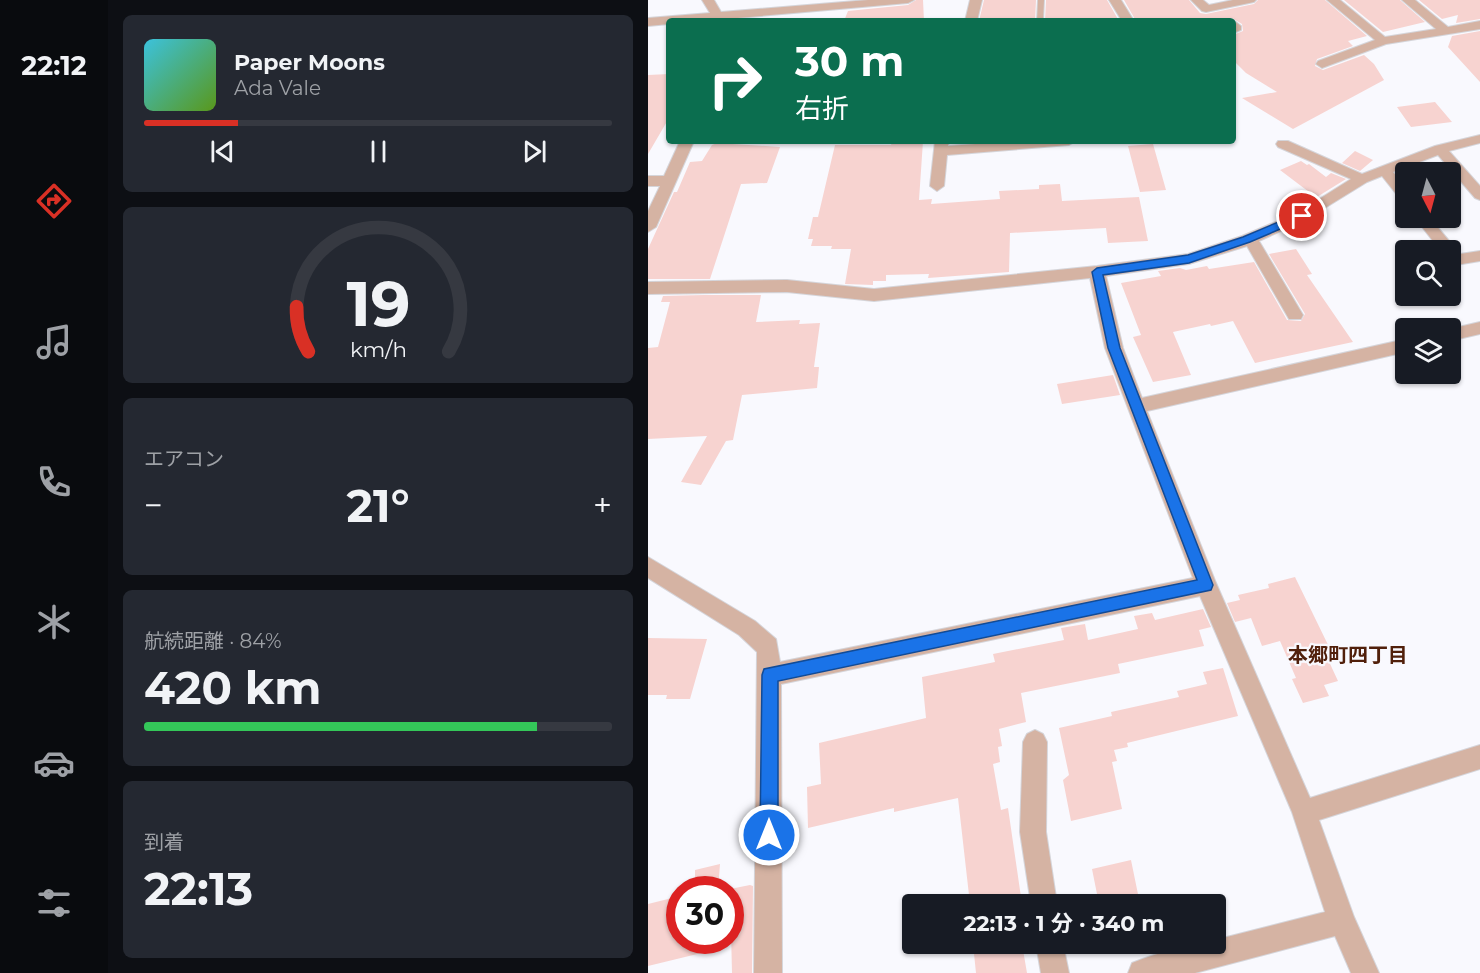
<!DOCTYPE html>
<html lang="ja">
<meta charset="utf-8">
<style>
body{margin:0;font-family:Montserrat,"Noto Sans JP",sans-serif;background:#242831;color:#f1f3f6;height:100vh;display:flex;flex-direction:column;font-size:22px;white-space:nowrap}
*{box-sizing:border-box;margin:0}
p{font-size:20px;color:#9ea1a6}
.icon{flex:none;width:33px;height:33px;fill:none;stroke:currentColor;stroke-width:2;stroke-linecap:round;stroke-linejoin:round}
.map{position:relative;flex:1;overflow:hidden}
.panel{display:flex;flex-direction:column;gap:15px;padding:15px;background:#0d0f14;width:540px}
.panel>*{flex:none}
.guide{position:absolute;left:18px;top:18px;width:570px;height:126px;border-radius:6px;box-shadow:0 2px 4px #0004;background:#0b6e4f;color:#fff;overflow:hidden}
.needle{width:39px;rotate:174deg}
.fabs{position:absolute;left:747px;top:162px;display:grid;gap:12px}
.fabs a{display:grid;place-items:center;width:66px;height:66px;border-radius:6px;background:#171b24;box-shadow:0 2px 4px #0004;font-size:30px}
.speed{position:absolute;left:18px;top:876px;display:flex;gap:12px;font-size:30px;font-weight:700;text-align:center}
.speed>*{display:grid;place-content:center;width:78px;height:78px;border-radius:50%;background:#171b24;box-shadow:0 2px 4px #0004;line-height:1}
.speed .limit{border:9px solid #d22;background:#fff;color:#111}
.pin{position:absolute;display:grid;place-items:center;width:51px;height:51px;color:#fff;margin:-26px;border:3px solid #fff;border-radius:50%;box-shadow:0 2px 6px #0007}
.me{position:absolute;width:66px;margin:-33px;rotate:0deg;stroke-linejoin:round;filter:drop-shadow(0 0 4px #0008)}
.turn{display:flex;align-items:center;gap:21px;height:126px;padding:0 30px;font-size:27px}
.turn .icon{width:78px;height:78px;stroke-width:2.5}
.turn b{display:block;font-size:42px;line-height:51px}
.big{font-size:45px;font-weight:700;line-height:1.1}
.panel .widget{flex:1;display:flex;flex-direction:column;justify-content:center;gap:9px;min-width:0;padding:0 21px;border-radius:9px;background:#242831}
.panel .dial{align-items:center;gap:0}
.dial svg{height:156px;overflow:visible;fill:none;stroke:#363941;stroke-width:7;stroke-linecap:round;text-anchor:middle}
.dial text{fill:#f1f3f6;stroke:none}
.song{display:flex;align-items:center;gap:18px}
.cover{width:72px;height:72px;border-radius:9px;background:linear-gradient(135deg,hsl(190 70% 55%),hsl(90 70% 35%))}
.played{height:6px;border-radius:3px;background:linear-gradient(90deg,#d93025 20%,#363941 20%)}
.keys{display:flex;justify-content:space-around;direction:ltr}
.heat{display:flex;justify-content:space-between;align-items:center;font-size:33px;direction:ltr}
.charge{height:9px;border-radius:4px;background:linear-gradient(90deg,#34c759 84%,#363941 0)}
.trip{position:absolute;left:254px;top:894px;width:324px;height:60px;border-radius:6px;background:#171b24;box-shadow:0 2px 4px #0004;font-weight:700;line-height:60px;text-align:center}
main{display:flex;flex:1;min-height:0}
.dock{display:flex;flex-direction:column;width:108px;justify-content:space-around;align-items:center;background:#090b0e;color:#9ea1a6}
.dock .icon{width:42px;height:42px}
.dock .selected{color:#d93025}
.dock b{font-size:27px;color:#f1f3f6}
.map>svg:first-child{display:block}
.building{fill:#f7d3d0}
.lines{fill:none;stroke-linecap:round;stroke-linejoin:round}
.service-casing{stroke:#d5d5da;stroke-width:2}
.minor-casing{stroke:#d5d5da;stroke-width:2}
.service{fill:#d5b3a3;fill-rule:evenodd}
.minor{fill:#d5b3a3;fill-rule:evenodd}
.route{fill:#1a73e8;stroke:#114b97;stroke-width:1.5}
.labels{text-anchor:middle;dominant-baseline:central;stroke-width:4.5;stroke-linejoin:round;paint-order:stroke}
.neighbourhood-label{font-size:20px;font-weight:bold;fill:#51200b;stroke:#f9f9fe}
</style>
<main>
<nav class="dock">
<b>22:12</b>
<svg class="icon selected" aria-label="directions" viewBox="0 0 24 24"><path d="M12 3l9 9-9 9-9-9zM9 14v-3h6M13 9l2 2-2 2"/></svg>
<svg class="icon" aria-label="music" viewBox="0 0 24 24"><path d="M9 18V5l10-2v13"/><circle cx="6" cy="18" r="3"/><circle cx="16" cy="16" r="3"/></svg>
<svg class="icon" aria-label="phone" viewBox="0 0 24 24"><path d="M5 4h4l2 5-3 2q2 4 5 5l2-3 5 2v4C11 20 4 13 5 4z"/></svg>
<svg class="icon" aria-label="climate" viewBox="0 0 24 24"><path d="M12 3v18M4 7l16 10M4 17L20 7"/></svg>
<svg class="icon" aria-label="car" viewBox="0 0 24 24"><path d="M5 17H2v-5l4-1 3-4h7l3 4 3 1v5h-3M9 17h6M6 11h13"/><circle cx="7" cy="17" r="2"/><circle cx="17" cy="17" r="2"/></svg>
<svg class="icon" aria-label="filters" viewBox="0 0 24 24"><path d="M4 7h16M4 17h16"/><circle cx="9" cy="7" r="2"/><circle cx="15" cy="17" r="2"/></svg>
</nav>
<section class="panel">
<div class="widget">
<div class="song"><i class="cover"></i><div><b>Paper Moons</b><p>Ada Vale</p></div></div>
<div class="played"></div>
<div class="keys"><svg class="icon" aria-label="previous" viewBox="0 0 24 24"><path d="M18 5L8 12l10 7zM5 5v14"/></svg><svg class="icon" aria-label="pause" viewBox="0 0 24 24"><path d="M8 5v14M16 5v14"/></svg><svg class="icon" aria-label="next" viewBox="0 0 24 24"><path d="M6 5l10 7-10 7zM19 5v14"/></svg></div>
</div>
<div class="widget dial"><svg viewBox="0 0 100 80">
<path d="M14 69A42 42 0 1 1 86 69"/>
<path d="M14 69A42 42 0 0 1 8 46" stroke="#d93025"/>
<text x="50" y="56" font-size="32" font-weight="700">19</text>
<text x="50" y="72" font-size="11">km/h</text>
</svg></div>
<div class="widget"><p>エアコン</p>
<div class="heat"><a>−</a><b class="big">21°</b><a>+</a></div>
</div>
<div class="widget"><p>航続距離 · 84%</p><b class="big">420 km</b><div class="charge"></div></div>
<div class="widget"><p>到着</p><b class="big">22:13</b></div>
</section>
<div class="map">
<svg width="832" height="973" viewBox="0 0 832 973">
<rect width="100%" height="100%" fill="#f9f9fe"/>
<path class="building" d="M268 0H275L276 21H196L200 11 260 5Z
M336 0H388L387 21H331Z
M398 0H459L471 21H397Z
M476 0H541L552 13 558 14 606 4 610 0H677L719 36 700 41 705 46 669 59 667 66 675 70 716 55 726 64 736 80 645 129 594 98 629 92 598 73 585 60V35L595 31 594 24 584 18 581 21H488Z
M696 0H752L777 22 735 32Z
M771 0H832V19L808 23 810 15 794 19Z
M832 31V82L800 47 804 36Z
M21 74V118L0 154V75Z
M787 102 804 122 763 127 749 107Z
M275 141 271 200 284 199 283 204 352 199 351 191 391 189V185L412 184 414 201 491 197 500 241 460 243 458 228 362 233 361 272 280 278 281 274 238 275V281H225V285L197 284 203 249H183L184 246H163L165 239H160L165 217H170L187 145H243L244 142Z
M69 143 132 147 119 183 93 184 62 279H0V249L26 192H29L42 162 54 161 64 145Z
M505 144 518 190 492 192 480 146Z
M707 151 725 160 712 171 694 163Z
M653 161 659 165 661 164 678 177 683 173 698 179 656 205 652 200 661 192 632 170Z
M648 249 664 274 659 275 705 342 607 363 585 321 563 326 562 324 525 332 543 375 505 382 485 337 493 335 473 283 513 276 510 271 532 268 538 270 559 266 561 269 606 262 639 320 653 321 657 314 621 254Z
M56 295H113L108 322 152 320 151 324 172 323 166 367H171L169 388 94 395 85 440 78 441 53 485 33 482 59 436 0 439V348L10 347 22 302H13L15 296Z
M465 375 472 395 414 404 409 384Z
M647 577 683 651 677 653 690 681 676 685 681 696 655 703 644 679 648 678 632 641 614 646 603 618 587 622 579 603 592 600 590 595 621 588 620 584Z
M555 609 563 627 551 630 556 646 470 664 472 673 373 693 378 722 351 729 354 746 350 747 352 762 345 764 353 810 360 808 374 904H322L310 798 246 812V808L160 828 159 787 173 784 171 743 278 718 274 677 347 662 345 654 416 640 413 628 437 624 440 640 490 629 486 616 504 613 507 620Z
M0 638 59 639 42 699H18L19 695H0Z
M575 668 590 716 479 743 480 747 466 750 469 761 464 762 474 809 423 821 415 780 421 775 411 728 464 716 463 712 531 697 529 691 559 684 555 672Z
M483 860 492 904H451L444 869Z
M72 864 70 890H47V870Z
M102 885 105 886 104 973H84L82 889Z
M32 896 30 940H74V948L0 966V904Z
M325 944H374L379 973H328Z"/>
<g class="lines">
<g class="service-casing">
<path id="service" d="M390 0H396L395 21H389Z"/>
</g>
<g class="minor-casing">
<path id="minor" d="M54 0H66L73 12 220 0H266L260 3 78 19 79 21H21V24L0 26V18L62 13Z
M322 0H334L329 21H317Z
M461 0H473L486 21H474Z
M543 0H555L561 5 585 0H608L606 2 558 12 554 11Z
M679 0H692L737 37 788 29 754 0H767L800 27 832 21V29L738 44 674 68 668 64 670 61 727 40Z
M585 20 593 26V30L585 33V21H583Z
M832 135V143L801 151 832 186V200L827 198 790 155 745 172 758 187V202L753 200 734 176 719 182 659 219 611 241 655 315 653 319H641L599 246 541 264 458 276 475 348 494 398 758 339V352L499 411 568 583 662 798 832 745V769L671 820 706 917 731 973H703L687 936 547 973H480L484 963C509 953 541 944 567 944V940L677 912 644 812 552 596 133 684 134 973H106L109 652 91 635 0 578V557L107 621 128 639 132 662 545 578 457 348 442 278 226 301 139 292 0 294V282L139 280 226 289 449 266 540 254 594 236 649 213 703 179 630 147 628 144 630 141H640L714 174 787 146Z
M32 141H46L8 227 0 232V211L12 186H0V176H16Z
M287 141H301L300 146 368 141H428L421 145 299 155 296 186 289 191 282 186Z
M767 218H782L812 254 832 251V261L808 265 802 264V250H792Z
M832 322V334L802 341V329Z
M387 730 395 734 399 742 398 832 409 904H383L372 832 375 742 379 734Z
M388 944H415L421 973H393Z"/>
</g>
<use href="#service" class="service"/>
<use href="#minor" class="minor"/>
</g>
<path class="route" d="M654 212 659 216 658 218 602 242 541 263 455 275 472 348 565 585 563 590 130 681V835L127 842 121 844 115 842 112 835 114 675 116 669 549 580 460 348 444 272 449 268 540 255 595 237Z"/>
<g class="labels">
<g class="neighbourhood-label">
<text x="700" y="655">本郷町四丁目</text>
</g>
</g>
</svg>
<div class="fabs">
<a><svg class="needle" viewBox="-14 -14 28 28"><path d="M0-13l5 13h-10z" fill="#e53935"/><path d="M0 13l5-13h-10z" fill="#9ea1a6"/></svg></a>
<a><svg class="icon" aria-label="search" viewBox="0 0 24 24"><circle cx="10" cy="10" r="6"/><path d="M15 15l6 6"/></svg></a>
<a><svg class="icon" aria-label="layers" viewBox="0 0 24 24"><path d="M12 4l9 5-9 5-9-5zM3 14l9 5 9-5"/></svg></a>
</div>
<div class="speed"><div class="limit">30</div></div>
<div class="pin" style="left:654px;top:216px;background:#d93025"><svg class="icon" aria-label="arrive" viewBox="0 0 24 24"><path d="M6 21V4h12l-3 4 3 4H6"/></svg></div>
<svg class="me" style="left:121px;top:835px" viewBox="-20 -20 40 40"><circle r="17" fill="#1a73e8" stroke="#fff" stroke-width="3"/><path d="M0-11L8 9 0 5-8 9z" fill="#fff"/></svg>
<div class="trip">22:13 · 1 分 · 340 m</div>
<div class="guide">
<div class="turn"><svg class="icon" aria-label="right" viewBox="0 0 24 24"><path d="M7 20v-9h11M14 6l5 5-5 5"/></svg><div><b>30 m</b>右折</div></div>
</div>
</div>
</main>
